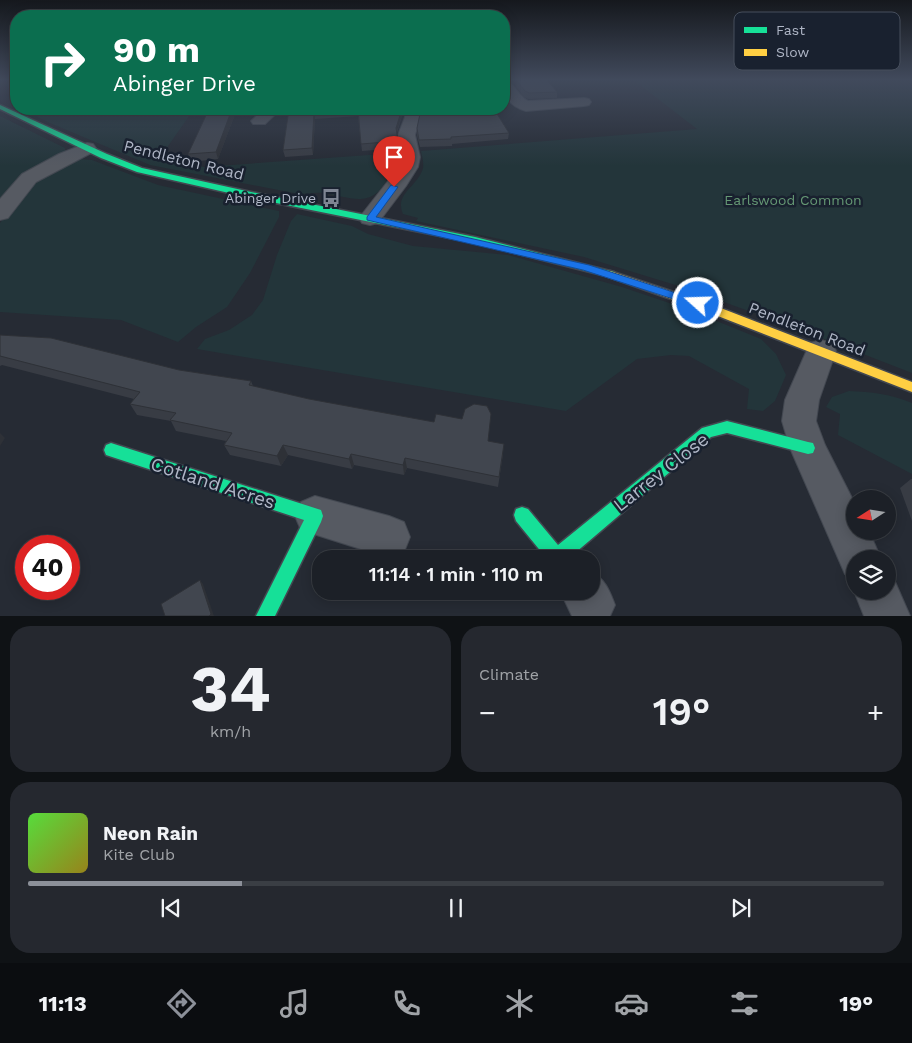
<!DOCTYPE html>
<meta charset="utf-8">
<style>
body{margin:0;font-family:"Work Sans",sans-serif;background:#25282f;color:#f1f3f6;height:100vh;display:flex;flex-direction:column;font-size:19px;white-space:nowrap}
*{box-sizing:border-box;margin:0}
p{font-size:16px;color:#a0a3a7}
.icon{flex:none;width:28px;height:28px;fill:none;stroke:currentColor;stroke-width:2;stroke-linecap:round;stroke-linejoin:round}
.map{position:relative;height:616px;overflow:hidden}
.side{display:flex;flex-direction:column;gap:10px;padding:10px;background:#0f1215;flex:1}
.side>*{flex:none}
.hud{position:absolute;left:10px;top:10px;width:500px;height:105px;border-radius:20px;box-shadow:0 2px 12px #0003,0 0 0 1px #3a3e44;background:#0b6e4f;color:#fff;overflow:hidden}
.needle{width:32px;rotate:258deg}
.fabs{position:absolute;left:846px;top:490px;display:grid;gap:10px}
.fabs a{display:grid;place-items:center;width:50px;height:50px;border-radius:50%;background:#1c2027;box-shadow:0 2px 12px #0003,0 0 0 1px #3a3e44;font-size:25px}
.speed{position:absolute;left:15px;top:535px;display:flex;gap:10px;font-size:25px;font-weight:700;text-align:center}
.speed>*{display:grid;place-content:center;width:65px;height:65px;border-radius:50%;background:#1c2027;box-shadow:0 2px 12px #0003,0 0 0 1px #3a3e44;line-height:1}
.speed .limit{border:8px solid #d22;background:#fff;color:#111}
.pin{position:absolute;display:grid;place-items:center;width:42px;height:42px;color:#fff;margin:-51px -21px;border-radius:50% 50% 50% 0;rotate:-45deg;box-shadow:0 0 5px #0007}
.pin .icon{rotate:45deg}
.me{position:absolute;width:55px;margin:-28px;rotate:290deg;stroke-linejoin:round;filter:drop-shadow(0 0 4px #0008)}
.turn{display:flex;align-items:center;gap:18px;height:105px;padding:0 20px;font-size:22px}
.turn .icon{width:65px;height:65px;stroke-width:2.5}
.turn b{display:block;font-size:35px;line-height:42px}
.big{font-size:38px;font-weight:600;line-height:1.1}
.side .tile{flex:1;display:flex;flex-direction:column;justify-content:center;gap:8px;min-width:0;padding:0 18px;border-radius:20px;background:#25282f}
.side .dial{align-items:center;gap:0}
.dial b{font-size:65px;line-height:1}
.song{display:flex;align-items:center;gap:15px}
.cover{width:60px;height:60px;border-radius:8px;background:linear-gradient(135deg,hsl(110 70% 55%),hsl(50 70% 35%))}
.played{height:5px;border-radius:2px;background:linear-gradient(90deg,#8c9099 25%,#3a3e44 25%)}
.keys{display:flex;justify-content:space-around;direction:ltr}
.heat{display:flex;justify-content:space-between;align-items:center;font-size:28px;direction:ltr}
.side .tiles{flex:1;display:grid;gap:10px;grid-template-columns:1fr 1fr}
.tile:last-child{grid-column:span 2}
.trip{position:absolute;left:312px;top:550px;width:288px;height:50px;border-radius:20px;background:#1c2027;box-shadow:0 2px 12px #0003,0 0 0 1px #3a3e44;font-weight:600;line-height:50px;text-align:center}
.dock{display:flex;height:80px;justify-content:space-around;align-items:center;background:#0b0d10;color:#a0a3a7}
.dock .icon{width:35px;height:35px}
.dock .active{color:#8c9099}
.dock b{font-size:22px;color:#f1f3f6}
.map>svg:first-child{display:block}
.green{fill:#23353a}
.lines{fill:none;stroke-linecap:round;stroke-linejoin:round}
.street-casing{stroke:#434851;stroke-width:2}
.fast-casing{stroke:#434851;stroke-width:3}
.slow-casing{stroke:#434851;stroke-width:3}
.street{fill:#565a62;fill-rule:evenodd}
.fast{fill:#16e098;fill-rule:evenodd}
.slow{fill:#ffcf43;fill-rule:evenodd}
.wall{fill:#383c44}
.shaded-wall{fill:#2e3137}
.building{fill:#41464f;stroke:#2e3137}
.route{fill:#1a73e8;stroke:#114b97}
.labels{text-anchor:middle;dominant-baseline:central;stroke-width:5;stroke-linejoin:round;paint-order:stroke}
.far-poi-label{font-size:14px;fill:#afb6c6;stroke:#19212f;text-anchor:end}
.far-park-label{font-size:14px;fill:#659874;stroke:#19212f}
.street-label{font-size:16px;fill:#afb6c6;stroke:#19212f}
.near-street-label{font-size:19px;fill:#afb6c6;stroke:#19212f}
.key{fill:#19212f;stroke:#464e5c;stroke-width:1}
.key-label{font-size:14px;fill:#afb6c6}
</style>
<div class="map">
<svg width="912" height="616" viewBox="0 0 912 616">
<rect width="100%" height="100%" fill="#262b34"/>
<path class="green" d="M632 79H912V373L796 328 682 287 584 257 416 221 418 218 403 214C394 193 418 187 423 168 424 162 422 156 421 151L697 129Z
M21 109H194L159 159 204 167 397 153C398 163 393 170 388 178 371 210 351 197 323 193 315 192 307 194 299 194L150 165 50 123Z
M0 116 65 148V153C41 166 18 177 0 198Z
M80 159 92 160 158 185 279 211V217L250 273 227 307 196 327 178 342 121 320 0 312V223L28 188 40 176 67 162Z
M297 214 352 226 368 234 413 246 508 255 622 287 687 309 761 339 776 354 786 375 775 401 763 411 747 409 749 389 689 356 671 355 637 359 566 411 197 349 205 339 229 330 252 315 263 300 277 255 291 221Z
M849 391C871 392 891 394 912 403V474L838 435 840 414 826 407 832 397Z"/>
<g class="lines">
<g class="street-casing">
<path id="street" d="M504 80C515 83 518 96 528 101L584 98 589 99 591 102 589 105 584 106 526 111C509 106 503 96 504 80Z
M264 109H281L265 124H253L251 121Z
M405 109H421V112L415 135 420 157 418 167 406 186 378 223 370 225 362 223 359 218 399 167 402 157 398 135 405 117Z
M87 143 93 144 96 148 93 152 36 182 8 218 0 220V199L22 174 59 154Z
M821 340 832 343 836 351 819 400 816 421 825 445 855 504V531H869L881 559H855V578L845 574 790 448 782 421 785 400 810 343Z
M315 496 389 516 404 522 410 537 404 552 389 558 301 530 295 516 301 502Z
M591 572C605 578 610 592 615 605L610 616H572L560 591H591Z
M888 573 892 575 910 616H864L854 591 855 588V591H888Z"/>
</g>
<g class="fast-casing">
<path id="fast" d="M0 105 107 154 142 168 251 192 475 237 614 272 615 274 610 277 475 243 251 198 137 172 101 158 0 109Z
M727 421 808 442 813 443 815 448 813 453 808 454 727 433 711 437 568 559H547L516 521 514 515 516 509 522 507 528 509 558 545 702 428Z
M111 443 321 510 323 516 321 522 275 616H256L304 520 106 455 104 450 106 445Z"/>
</g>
<g class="slow-casing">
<path id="slow" d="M610 271 713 305 912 382V392L705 311 606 276 605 274 606 272Z"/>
</g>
<use href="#street" class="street"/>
<use href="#fast" class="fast"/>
<use href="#slow" class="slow"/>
</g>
<path class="wall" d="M517 81 557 92V98L528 99 524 97 516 87Z
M504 88 509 97 508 103H504Z
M209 109H237L218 159 191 162 188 154Z
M289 109H404L397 133 399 148 362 151 358 116 315 119 313 155 285 157 283 150Z
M417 128 509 133 508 139 452 144V146L420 147 417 135Z
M0 335 179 370 251 381 253 386 488 441 503 454 498 487 407 468 404 475 354 465 352 469 288 455 281 466 230 455 224 445 226 441 176 431 171 421 137 415 130 404 134 399 2 365 0 366Z
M911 479H912V521L900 488Z"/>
<path class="shaded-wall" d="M232 109H237L218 159 216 152Z
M402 109H404L396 134V128Z
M314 112 315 119 313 155 312 148Z
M0 433 5 438 0 446Z
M283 445 288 455 281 466 277 456Z
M351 454 354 465 352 469 349 459Z
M405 458 407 468 404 475 403 465Z
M200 580 203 584 214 616H209Z"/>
<path class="building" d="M529 79H546L557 92 529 93 525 91 517 81Z
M504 88 509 97H504Z
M209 109H232L216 152 188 154Z
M289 109H402L396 128 398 141 361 144 358 109 314 112 312 148 283 150Z
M421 109H494L509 133 451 137V139L419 140 417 128Z
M0 335 51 338 179 370 251 381 249 385 309 399 434 422 436 414 462 419 465 409 474 404 487 406 491 414 488 441 504 444 499 477 405 458 403 465 351 454 349 459 283 445 277 456 224 445 232 433 170 420 176 413 130 404 140 392 0 356Z
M200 580 211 614 209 616H165L161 604Z"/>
<linearGradient id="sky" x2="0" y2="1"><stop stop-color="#15181d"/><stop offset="0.48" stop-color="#414a5c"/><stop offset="1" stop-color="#414a5c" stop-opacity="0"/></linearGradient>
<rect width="912" height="166" fill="url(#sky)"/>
<path class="route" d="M391 185 398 187 376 217 589 265 701 301 703 303 698 307 583 270 367 220V217Z"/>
<defs>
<g id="bus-bare" transform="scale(1.5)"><path d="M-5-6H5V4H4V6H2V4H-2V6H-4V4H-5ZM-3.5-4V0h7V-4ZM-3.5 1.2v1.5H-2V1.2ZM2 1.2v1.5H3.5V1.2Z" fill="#7f8593" stroke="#19212f" stroke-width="2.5" paint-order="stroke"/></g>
</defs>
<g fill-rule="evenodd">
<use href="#bus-bare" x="331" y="198"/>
</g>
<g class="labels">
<g class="far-poi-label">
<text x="316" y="198">Abinger Drive</text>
</g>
<g class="far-park-label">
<text x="793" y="200">Earlswood Common</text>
</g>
<g class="street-label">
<text transform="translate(184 160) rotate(14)">Pendleton Road</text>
<text transform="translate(807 329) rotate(21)">Pendleton Road</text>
</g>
<g class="near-street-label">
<text transform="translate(661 472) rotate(-38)">Larrey Close</text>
<text transform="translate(213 483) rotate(18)">Cotland Acres</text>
</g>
</g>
<rect x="734" y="12" width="166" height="58" rx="8" class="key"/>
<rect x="744" y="27" width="23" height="6" fill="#16e098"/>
<rect x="744" y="49" width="23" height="7" fill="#ffcf43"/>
<g class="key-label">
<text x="776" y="35">Fast</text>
<text x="776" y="57">Slow</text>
</g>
</svg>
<div class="fabs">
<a><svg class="needle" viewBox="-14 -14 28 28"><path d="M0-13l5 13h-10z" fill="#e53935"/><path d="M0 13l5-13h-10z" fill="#a0a3a7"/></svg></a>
<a><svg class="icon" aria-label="layers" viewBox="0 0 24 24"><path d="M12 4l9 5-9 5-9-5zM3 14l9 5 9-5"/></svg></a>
</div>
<div class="speed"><div class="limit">40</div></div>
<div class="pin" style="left:394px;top:187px;background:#d93025"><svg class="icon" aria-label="arrive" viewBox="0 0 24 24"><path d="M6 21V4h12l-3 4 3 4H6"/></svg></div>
<svg class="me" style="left:698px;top:303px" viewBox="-20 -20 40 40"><circle r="17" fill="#1a73e8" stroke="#fff" stroke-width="3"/><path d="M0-11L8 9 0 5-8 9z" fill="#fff"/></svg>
<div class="trip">11:14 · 1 min · 110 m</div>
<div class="hud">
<div class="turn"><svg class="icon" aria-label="right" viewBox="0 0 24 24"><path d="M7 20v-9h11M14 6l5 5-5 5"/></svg><div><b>90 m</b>Abinger Drive</div></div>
</div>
</div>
<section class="side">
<div class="tiles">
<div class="tile dial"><b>34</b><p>km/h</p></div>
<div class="tile"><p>Climate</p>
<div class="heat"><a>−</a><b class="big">19°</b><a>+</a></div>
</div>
<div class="tile">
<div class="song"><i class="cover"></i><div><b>Neon Rain</b><p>Kite Club</p></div></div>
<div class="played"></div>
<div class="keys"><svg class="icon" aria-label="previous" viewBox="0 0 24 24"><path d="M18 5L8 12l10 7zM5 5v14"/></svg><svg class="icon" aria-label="pause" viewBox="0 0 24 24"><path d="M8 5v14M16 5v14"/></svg><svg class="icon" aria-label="next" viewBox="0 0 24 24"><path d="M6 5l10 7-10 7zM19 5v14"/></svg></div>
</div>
</div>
</section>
<nav class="dock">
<b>11:13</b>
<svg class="icon active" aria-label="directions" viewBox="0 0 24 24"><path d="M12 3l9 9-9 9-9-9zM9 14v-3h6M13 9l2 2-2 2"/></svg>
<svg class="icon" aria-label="music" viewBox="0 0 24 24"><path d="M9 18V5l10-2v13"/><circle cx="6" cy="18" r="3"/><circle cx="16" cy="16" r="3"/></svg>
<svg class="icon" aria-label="phone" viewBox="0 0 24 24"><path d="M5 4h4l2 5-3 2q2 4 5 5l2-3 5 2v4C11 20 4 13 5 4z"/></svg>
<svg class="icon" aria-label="climate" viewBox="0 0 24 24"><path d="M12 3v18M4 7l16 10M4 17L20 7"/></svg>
<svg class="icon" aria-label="car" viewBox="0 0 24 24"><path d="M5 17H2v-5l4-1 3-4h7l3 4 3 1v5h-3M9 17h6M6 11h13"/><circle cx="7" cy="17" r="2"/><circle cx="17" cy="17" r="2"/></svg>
<svg class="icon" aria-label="filters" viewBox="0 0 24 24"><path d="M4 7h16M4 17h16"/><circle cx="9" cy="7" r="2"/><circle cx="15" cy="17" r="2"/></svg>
<b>19°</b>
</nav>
